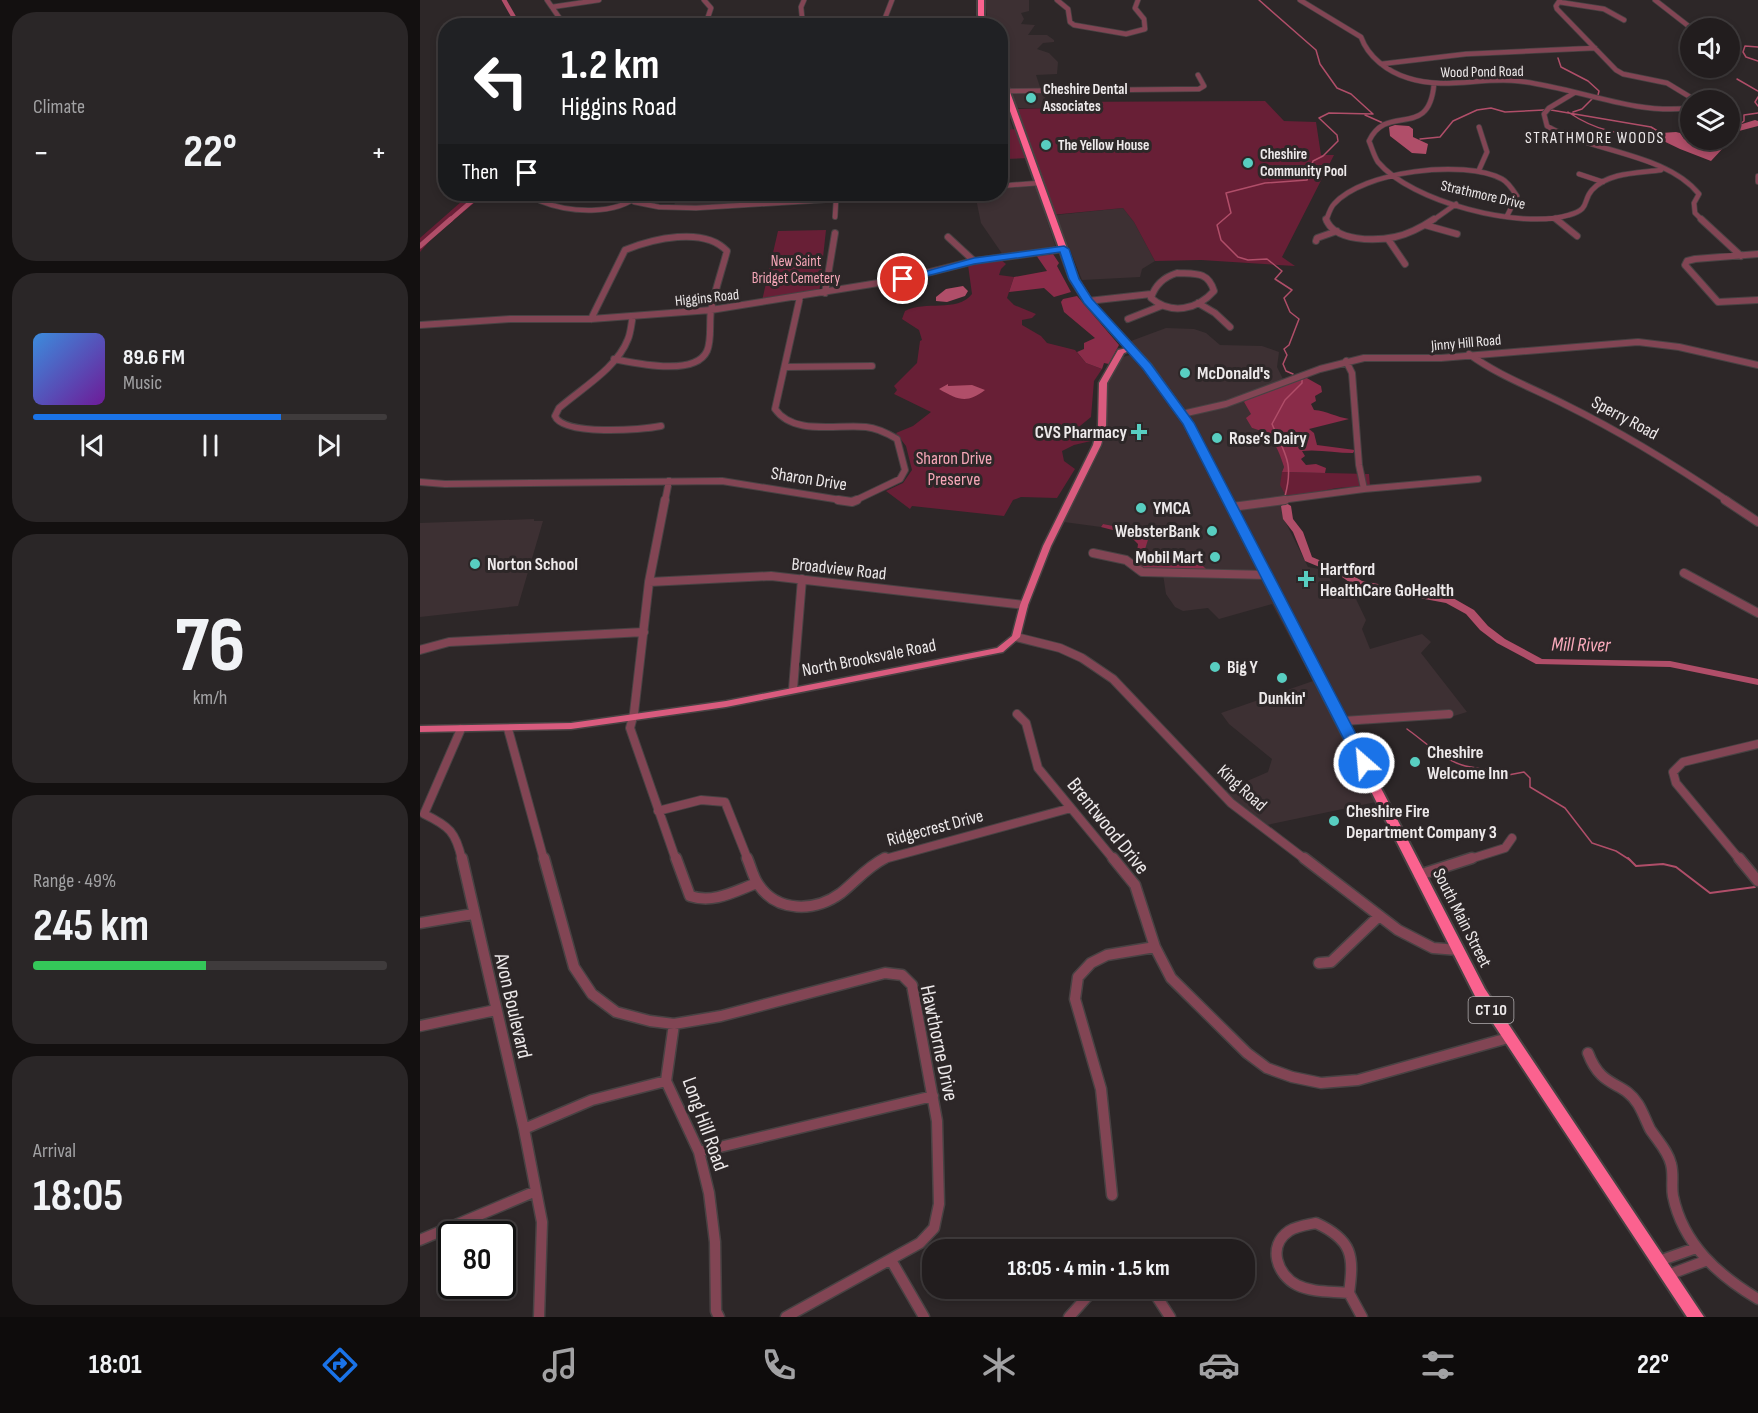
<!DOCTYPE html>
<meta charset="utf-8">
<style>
body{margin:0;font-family:"Sofia Sans Condensed",sans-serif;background:#2a2627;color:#f1f3f6;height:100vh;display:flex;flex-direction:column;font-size:22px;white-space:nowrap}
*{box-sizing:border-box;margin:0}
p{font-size:20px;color:#a2a2a4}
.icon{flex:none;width:33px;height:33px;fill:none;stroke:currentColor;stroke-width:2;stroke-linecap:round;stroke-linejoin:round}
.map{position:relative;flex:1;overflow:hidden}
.sheet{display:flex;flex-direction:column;gap:12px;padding:12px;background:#131010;width:420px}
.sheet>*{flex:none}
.banner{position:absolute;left:18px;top:18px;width:570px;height:183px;border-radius:24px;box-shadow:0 3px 9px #0003,0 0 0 2px #3f3b3c;background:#202124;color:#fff;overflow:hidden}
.tools{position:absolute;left:1260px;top:18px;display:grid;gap:12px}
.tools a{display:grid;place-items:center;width:60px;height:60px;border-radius:50%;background:#221d1e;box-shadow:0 3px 9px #0003,0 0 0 2px #3f3b3c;font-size:30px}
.speed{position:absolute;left:18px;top:1221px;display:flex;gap:12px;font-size:30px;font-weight:700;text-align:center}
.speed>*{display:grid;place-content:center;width:78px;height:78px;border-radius:50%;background:#221d1e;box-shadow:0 3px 9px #0003,0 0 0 2px #3f3b3c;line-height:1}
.speed .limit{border:3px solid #111;border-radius:9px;background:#fff;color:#111}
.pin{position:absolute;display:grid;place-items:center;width:51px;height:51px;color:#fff;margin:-26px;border:3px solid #fff;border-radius:50%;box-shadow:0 2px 6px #0007}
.me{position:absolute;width:66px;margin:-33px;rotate:333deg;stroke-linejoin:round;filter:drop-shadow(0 0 4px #0008)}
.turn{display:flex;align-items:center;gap:21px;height:126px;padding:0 24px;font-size:27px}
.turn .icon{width:78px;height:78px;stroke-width:2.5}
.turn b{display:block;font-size:42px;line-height:51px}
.then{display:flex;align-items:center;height:57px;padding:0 24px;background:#0003;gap:12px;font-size:22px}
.big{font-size:45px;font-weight:700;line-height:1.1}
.sheet .tile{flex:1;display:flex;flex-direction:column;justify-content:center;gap:9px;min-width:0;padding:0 21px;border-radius:24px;background:#2a2627}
.sheet .dial{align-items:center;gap:0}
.dial b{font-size:78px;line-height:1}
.song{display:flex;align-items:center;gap:18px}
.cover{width:72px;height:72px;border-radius:9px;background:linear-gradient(135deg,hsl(210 70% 55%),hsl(280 70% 35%))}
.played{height:6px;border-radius:3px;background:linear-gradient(90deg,#1a73e8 70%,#3f3b3c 70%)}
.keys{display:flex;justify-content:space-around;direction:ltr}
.heat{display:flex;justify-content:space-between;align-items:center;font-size:33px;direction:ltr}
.charge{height:9px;border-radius:4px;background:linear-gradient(90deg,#34c759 49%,#3f3b3c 0)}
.trip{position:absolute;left:502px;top:1239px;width:333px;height:60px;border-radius:24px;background:#221d1e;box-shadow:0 3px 9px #0003,0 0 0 2px #3f3b3c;font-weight:700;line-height:60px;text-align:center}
.tabs{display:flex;height:96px;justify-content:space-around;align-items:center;background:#0e0c0c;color:#a2a2a4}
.tabs .icon{width:42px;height:42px}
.tabs .current{color:#1a73e8}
.tabs b{font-size:27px;color:#f1f3f6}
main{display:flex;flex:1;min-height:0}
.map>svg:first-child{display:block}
.built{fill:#3d3033}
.green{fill:#681f36}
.forest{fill:#8a2c49}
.water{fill:#b04e69}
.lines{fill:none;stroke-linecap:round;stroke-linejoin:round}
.stream-far1{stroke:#b04e69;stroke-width:1.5}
.stream{stroke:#b04e69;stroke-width:2}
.canal-far1{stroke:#b04e69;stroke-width:4.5}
.canal{stroke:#b04e69;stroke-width:5}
.river{fill:#b04e69;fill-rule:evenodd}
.minor-far3-casing{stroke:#484243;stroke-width:6}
.minor-far2-casing{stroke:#484243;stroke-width:8}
.minor-far1-casing{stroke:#484243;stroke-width:10}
.minor-casing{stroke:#484243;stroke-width:13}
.major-casing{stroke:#484243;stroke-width:3}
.highway-casing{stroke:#484243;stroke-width:4}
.minor-far3{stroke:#824554;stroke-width:4.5}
.minor-far2{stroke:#824554;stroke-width:6}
.minor-far1{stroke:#824554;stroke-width:8}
.minor{stroke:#824554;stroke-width:10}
.major{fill:#d95b7e;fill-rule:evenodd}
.highway{fill:#fb628f;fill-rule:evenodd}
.route{fill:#1a73e8;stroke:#114b97;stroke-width:1.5}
.poi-dot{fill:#58cec1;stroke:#2d2728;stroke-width:2}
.labels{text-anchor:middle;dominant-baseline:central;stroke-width:6;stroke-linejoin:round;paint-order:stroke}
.far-street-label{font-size:15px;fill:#ede9ea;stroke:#2d2728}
.far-poi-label{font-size:15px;font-weight:bold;fill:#ede9ea;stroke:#2d2728;text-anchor:start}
.far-park-label{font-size:15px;fill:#f5a6b7;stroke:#2d2728}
.far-neighbourhood-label{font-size:16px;letter-spacing:1.5px;fill:#ede9ea;stroke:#2d2728}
.shield{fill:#2d2728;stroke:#b3afb0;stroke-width:1.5}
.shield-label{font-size:16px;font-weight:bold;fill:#ede9ea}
.poi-label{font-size:18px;font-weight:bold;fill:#ede9ea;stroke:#2d2728;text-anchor:start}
.street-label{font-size:18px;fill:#ede9ea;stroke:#2d2728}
.park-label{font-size:18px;fill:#f5a6b7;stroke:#2d2728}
.water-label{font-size:20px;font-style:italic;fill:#f9aabb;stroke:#2d2728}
.near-street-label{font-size:21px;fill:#ede9ea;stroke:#2d2728}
</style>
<main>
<section class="sheet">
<div class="tile"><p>Climate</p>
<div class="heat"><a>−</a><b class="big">22°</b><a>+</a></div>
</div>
<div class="tile">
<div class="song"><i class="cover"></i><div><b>89.6 FM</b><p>Music</p></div></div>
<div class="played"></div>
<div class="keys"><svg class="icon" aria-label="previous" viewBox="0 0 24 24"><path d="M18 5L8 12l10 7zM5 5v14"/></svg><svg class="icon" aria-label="pause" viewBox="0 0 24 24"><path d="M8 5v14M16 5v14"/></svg><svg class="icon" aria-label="next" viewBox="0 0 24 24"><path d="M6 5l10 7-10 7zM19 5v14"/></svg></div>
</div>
<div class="tile dial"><b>76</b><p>km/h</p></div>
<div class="tile"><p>Range · 49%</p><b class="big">245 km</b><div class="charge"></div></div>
<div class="tile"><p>Arrival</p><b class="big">18:05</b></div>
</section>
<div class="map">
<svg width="1338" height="1317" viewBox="0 0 1338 1317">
<rect width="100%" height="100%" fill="#2d2728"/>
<path class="built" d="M565 0H609V11L601 13 604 19 601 24 615 25 608 35H627L634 40V42L623 43 617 49 629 53 638 62 637 74 616 75 623 96 631 102 632 108H599L583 100 603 158 581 159V81L588 78 581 59 580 26 568 25Z
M615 185 636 248 583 255 561 223 555 194H580L581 188Z
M257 194H322L318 204 254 206Z
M703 208 714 222 735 261 722 269 720 277 662 280 636 215Z
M746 328 774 329 786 333 800 345 842 346 859 352 857 367 863 379 831 391 824 402 832 414V428L845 431 858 448 864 467 862 472 867 498 864 519 888 567 905 570 914 586 935 597 946 620 942 629 950 649 1002 634 1011 642 1001 653 1047 712 1024 719 936 724 917 728 956 802 847 825 818 805 804 791 848 772 852 759 809 724 801 713 893 681 852 604 799 619 788 608 763 611 755 607 746 594 743 574 779 562H720L732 527 704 528 683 524 681 527 644 522 683 445 687 416 686 386 689 375 703 357 720 352 711 341Z
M114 519V521H123L98 606 0 617V523Z"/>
<path class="green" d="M845 101 864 121 896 122 901 155H914L862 257 875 266 781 260 735 261 714 222 703 208 631 215 612 158 581 159V130L599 129 593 109 631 108V102Z
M50 194H65L13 237 0 252V238Z
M406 230 399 294 341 305 358 231Z
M581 260 586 264 581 269 579 275 594 277 587 298 594 305 616 314 612 318 602 320V325L621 336 627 343 655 350 666 363 682 369 674 381 671 417 655 430 658 437 671 441 654 445 642 451 644 461 655 469 637 498 601 497 593 500 584 516 492 506 490 509 466 491 483 483 492 470 486 446 476 433 493 426 511 412 474 394 477 390 474 386 497 363 500 341 502 340 499 330 482 319 485 311C505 300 537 313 552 294L548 265Z
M862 472 949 474 950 486 917 488 867 498 860 485Z"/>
<path class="forest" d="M624 254H633L639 263 637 266 651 292 634 297 624 288 589 292 594 277 627 271 616 255Z
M657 296 699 345 689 364 684 363 682 369 666 363 657 352 664 349V343L675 338 644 312 641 302 643 299Z
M885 377 901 386 902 392 895 396 896 401 891 404 894 410C907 411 916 417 929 419L889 429 894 433 897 445 935 450 933 453C915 453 898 449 882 451L885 456 881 459 886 465 896 464 906 468 905 473 862 472 864 467C858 448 852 433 832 428L826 418 831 414 824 402 826 399Z
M683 524 704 528 732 527 721 562H779L789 572 725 570 716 560 718 544 708 534 681 527Z"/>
<path class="water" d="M1320 119 1318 123 1322 124 1335 120 1338 121V126L1319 131 1291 161 1260 149 1233 136 1241 133 1256 132 1260 133 1264 139 1274 143 1284 140H1310V120Z
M975 125 989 126 993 129V137L1008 144 1006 154 992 153 970 136 969 127Z
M543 286 548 291 545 296 527 302 516 301V297L526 289Z
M528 384V386L552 385 565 390C547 404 538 400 519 389Z"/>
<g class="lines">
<path class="stream-far1" d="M839 0 896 50 900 64 917 88 931 94 953 114 909 113 899 118 917 135 918 141 903 156 893 161 887 180 845 183 806 193 811 213 797 225 801 240 818 257 828 260 847 259 862 271 855 279 872 290 864 298 870 312 879 319 869 345 864 349 867 355 863 364 866 371 873 374
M1338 47 1325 46 1323 52 1326 57 1338 61
M1138 58 1141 67 1168 81 1179 91 1178 95
M1317 79 1338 91
M1338 97 1335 102 1338 106
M1131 110 1231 127 1241 133
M1148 112C1176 131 1200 135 1233 136
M1153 112 1162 109 1173 98
M945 115 963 123
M1320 124 1324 121V115L1338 113
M1000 139 1020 137 1033 121 1057 110 1071 108 1085 112 1124 110
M865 496C874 463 865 454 852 424L865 400 882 383V380
M987 729C1004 741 1022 759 1042 765 1058 770 1068 767 1083 776L1104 772 1110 778V787L1145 808 1172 843 1196 851 1210 860"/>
<path class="stream" d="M1208 858 1216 866 1243 864 1256 867 1290 893 1335 887"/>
<path class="canal-far1" d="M84 0 99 26
M29 221 60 194"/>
<path class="canal" d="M0 246 31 219"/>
<path class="river" d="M866 503 871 506 873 519 883 532 892 557 925 571 942 581 1033 598 1054 610 1068 626 1085 639 1122 659 1250 661 1338 679V685L1250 667 1116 664 1077 643 1060 630 1046 614 1026 603 935 586 919 575 885 561 873 532 863 519 861 506Z"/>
<g class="minor-far3-casing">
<path id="minor-far3" d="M127 0 145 26
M284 0 291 8 285 26
M637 0 648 9 650 22 654 25 706 34 725 29 724 19 715 8 718 0
M880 0 941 37C948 57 968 72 988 78 1024 90 1061 77 1098 81 1155 87 1212 115 1270 108
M1140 0 1136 6 1137 9 1196 70 1203 74 1247 83 1275 100
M1235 0 1271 28
M1139 2 1184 9 1204 20
M132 7 179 0
M198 26 287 19
M383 26 381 7 384 0
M465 26V18L472 0
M515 26 563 22
M961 64 1046 54 1175 48
M1014 84C1009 141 967 102 949 141 952 148 954 156 958 162 991 202 1101 230 1149 215 1171 209 1162 201 1172 190 1188 172 1220 173 1241 170
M587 91 779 89 784 86 778 75
M1154 93 1129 108 1124 114 1127 126C1170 152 1246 153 1279 194L1274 203 1275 213 1283 221
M1059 127 1067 152 1059 170
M1159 174 1183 182
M1338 176V182
M580 186 619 183
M119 194 120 201C150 213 195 216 221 194
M214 202 239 207 276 208 502 194
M415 217 416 200
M1135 218 1138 221
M906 221C908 216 910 208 914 204 943 171 1044 159 1082 179 1088 182 1093 190 1097 196L1087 216
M1012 221 1036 204"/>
</g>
<g class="minor-far2-casing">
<path id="minor-far2" d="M906 219C914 242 956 241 975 237 989 234 1002 227 1014 219
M1136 219 1157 236
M1281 219 1321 256
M1005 225 1037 234
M528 237 554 261
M968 239 985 264
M896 241 897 238 917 231
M1338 254 1275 259 1267 261 1265 265 1298 302 1338 300
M757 273C775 274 788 271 794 291 777 310 751 315 731 298 735 285 744 277 757 273Z
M405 293 415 233
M380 297 355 409C374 436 417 424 446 427 457 428 467 433 477 439L485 470 480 479 434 501
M668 301 731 294
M778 303 795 313 810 327
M213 316C211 324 211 332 208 339 197 368 162 388 139 408L135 416C143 436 222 430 241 426
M171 319 205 250C232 239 284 226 307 251 302 270 295 290 291 310 289 322 292 340 287 351 275 377 215 363 194 359
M708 319 741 306
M0 325 90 319H171L291 310 483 279 554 261 644 249
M1049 354C1079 376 1113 388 1146 405 1203 433 1256 466 1308 501
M926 361 932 373 939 465 944 489
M366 367 452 366
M762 414 806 404 900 369 944 358H1021L1218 342 1259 347 1338 365
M0 482 25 484 302 481 427 501
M245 501 249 481
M854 501 944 489 1058 479"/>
</g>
<g class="minor-far1-casing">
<path id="minor-far1" d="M245 500 229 582 214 713 210 728 256 860
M418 500 432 502 437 500
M1305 500 1338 522
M812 507 865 500
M673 553 706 560 722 572 847 575
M1264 573 1338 613
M229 582 351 576 604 605
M596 637 640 648 662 658 693 679 811 803 886 860
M0 650 29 642 224 632
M373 689 382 579
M597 714 606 723 618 768 694 860
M923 721 1029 714
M41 729 4 814C29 826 36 832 42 860
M88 729 124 860
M238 811 281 800 305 802 328 860
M461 860 651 808
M1047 860 1085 848 1092 838
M1320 860 1256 783 1253 772 1263 762 1338 744"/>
</g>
<g class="minor-casing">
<path id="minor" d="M42 858 104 1129 122 1222 119 1317
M124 858 154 967 172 994 196 1012 230 1021 254 1024 301 1016 465 973 482 975 492 985 517 1121 519 1204 514 1228 500 1243 366 1317
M256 858 270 896C294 904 315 891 337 883
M327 858C331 867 333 877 338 884 357 913 395 912 421 893 436 881 447 867 465 858
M693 858 715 885 735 947 751 978 827 1053 847 1068 872 1077 901 1083 938 1080 1088 1038
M884 858 978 930 1013 948 1038 950
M1319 858 1338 881
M999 875 1052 858
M0 923 53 914
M899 963 911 962 958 917
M254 1024 246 1081 279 1152 289 1193 295 1242 296 1311 299 1317
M0 1026 76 1010
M1168 1053C1182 1090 1203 1080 1218 1104 1223 1112 1226 1121 1230 1129 1237 1140 1248 1151 1251 1164 1254 1175 1251 1186 1253 1196 1263 1244 1298 1275 1338 1299
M104 1129 172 1100 246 1081
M279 1152 513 1096
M692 1195 681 1089 655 999 658 977 671 963 687 955 735 947
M896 1223C933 1240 934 1256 929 1293 912 1291 893 1293 877 1285 857 1275 847 1246 869 1231 877 1226 887 1225 896 1223Z
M0 1240 116 1191
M471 1260 504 1317
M1239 1261 1276 1248
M1248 1275 1285 1261
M724 1288 737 1297 750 1317
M929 1293 942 1317
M649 1317 675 1288"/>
</g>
<g class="major-casing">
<path id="major" d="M711 347 715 349 704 353 687 383 686 426 681 445 631 546 608 605 600 637 583 652 306 707 151 729 0 732V726L151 723 306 701 577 648 592 636 600 605 623 546 673 445 678 426 679 383 698 350Z"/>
</g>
<g class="highway-casing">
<path id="highway" d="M558 0H564V15L567 26H561L558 15Z
M580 71 583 73 658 279 671 300 730 364 772 423 1065 989 1284 1317H1267L1055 996 764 423 724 368 665 303 650 279 580 83Z"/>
</g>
<use href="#minor-far3" class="minor-far3"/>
<use href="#minor-far2" class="minor-far2"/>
<use href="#minor-far1" class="minor-far1"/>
<use href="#minor" class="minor"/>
<use href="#major" class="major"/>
<use href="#highway" class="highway"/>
</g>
<path class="route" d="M644 246 649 249 659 279 672 299 731 364 774 423 951 763 949 766H938L936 763 763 424 723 369 664 303 649 279 640 252 554 264 483 282 478 279 554 258Z"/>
<g class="poi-dot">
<circle cx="611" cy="98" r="6"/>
<circle cx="626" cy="145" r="6"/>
<circle cx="828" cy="163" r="6"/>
<circle cx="765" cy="373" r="6"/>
<path d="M716 423h6v6h6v6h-6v6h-6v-6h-6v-6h6z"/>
<circle cx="797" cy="438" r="6"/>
<circle cx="721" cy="508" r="6"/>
<circle cx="792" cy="531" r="6"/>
<circle cx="795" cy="557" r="6"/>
<circle cx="55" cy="564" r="6"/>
<path d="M883 570h6v6h6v6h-6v6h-6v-6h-6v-6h6z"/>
<circle cx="795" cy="667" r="6"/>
<circle cx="862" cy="678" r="6"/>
<circle cx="995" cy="762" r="6"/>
<circle cx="914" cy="821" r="6"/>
</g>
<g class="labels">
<g class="far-street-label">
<text transform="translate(1062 72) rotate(-1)">Wood Pond Road</text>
<text transform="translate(1063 195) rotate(13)">Strathmore Drive</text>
<text transform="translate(287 298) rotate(-6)">Higgins Road</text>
<text transform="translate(1046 343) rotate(-5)">Jinny Hill Road</text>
</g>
<g class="far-poi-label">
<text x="623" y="89">Cheshire Dental<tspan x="623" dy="17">Associates</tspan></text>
<text x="638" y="145">The Yellow House</text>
<text x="840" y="154">Cheshire<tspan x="840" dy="17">Community Pool</tspan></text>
</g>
<g class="far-park-label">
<text x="376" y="261">New Saint<tspan x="376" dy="17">Bridget Cemetery</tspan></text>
</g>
<g class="far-neighbourhood-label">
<text x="1175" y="138">STRATHMORE WOODS</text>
</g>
<rect class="shield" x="1048.5" y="997" width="45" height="26" rx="4.5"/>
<g class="shield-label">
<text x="1071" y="1010">CT 10</text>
</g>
<g class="poi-label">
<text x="777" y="373">McDonald's</text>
<text x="707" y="432" text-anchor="end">CVS Pharmacy</text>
<text x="809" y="438">Rose’s Dairy</text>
<text x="733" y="508">YMCA</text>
<text x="780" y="531" text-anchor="end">WebsterBank</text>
<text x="783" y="557" text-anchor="end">Mobil Mart</text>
<text x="67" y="564">Norton School</text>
<text x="900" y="569">Hartford<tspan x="900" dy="21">HealthCare GoHealth</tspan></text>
<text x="807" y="667">Big Y</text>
<text x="862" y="698" text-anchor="middle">Dunkin'</text>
<text x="1007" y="752">Cheshire<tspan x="1007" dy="21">Welcome Inn</tspan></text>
<text x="926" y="811">Cheshire Fire<tspan x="926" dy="21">Department Company 3</tspan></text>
</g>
<g class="street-label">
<text transform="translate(1205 418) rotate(28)">Sperry Road</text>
<text transform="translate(389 479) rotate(9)">Sharon Drive</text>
<text transform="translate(419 569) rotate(6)">Broadview Road</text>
<text transform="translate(449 658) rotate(-11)">North Brooksvale Road</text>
<text transform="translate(822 788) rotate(42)">King Road</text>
<text transform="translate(515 828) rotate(-15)">Ridgecrest Drive</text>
<text transform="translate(1042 918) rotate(63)">South Main Street</text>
</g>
<g class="park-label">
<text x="534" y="458">Sharon Drive<tspan x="534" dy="21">Preserve</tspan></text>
</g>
<g class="water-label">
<text transform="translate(1161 645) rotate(1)">Mill River</text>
</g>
<g class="near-street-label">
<text transform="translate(688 826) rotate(51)">Brentwood Drive</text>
<text transform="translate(93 1006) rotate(77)">Avon Boulevard</text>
<text transform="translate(519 1043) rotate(78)">Hawthorne Drive</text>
<text transform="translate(285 1124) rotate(70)">Long Hill Road</text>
</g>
</g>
</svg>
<div class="tools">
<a><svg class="icon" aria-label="sound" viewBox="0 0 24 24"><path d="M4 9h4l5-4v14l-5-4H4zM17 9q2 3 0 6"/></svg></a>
<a><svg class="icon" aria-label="layers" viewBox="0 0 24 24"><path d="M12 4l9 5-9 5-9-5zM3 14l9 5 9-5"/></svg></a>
</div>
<div class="speed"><div class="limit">80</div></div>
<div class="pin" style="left:483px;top:279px;background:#d93025"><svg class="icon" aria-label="arrive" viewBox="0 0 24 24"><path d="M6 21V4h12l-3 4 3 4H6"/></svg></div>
<svg class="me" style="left:944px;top:763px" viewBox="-20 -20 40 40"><circle r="17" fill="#1a73e8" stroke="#fff" stroke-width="3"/><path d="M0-11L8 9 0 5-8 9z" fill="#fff"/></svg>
<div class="trip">18:05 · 4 min · 1.5 km</div>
<div class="banner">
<div class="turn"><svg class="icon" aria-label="left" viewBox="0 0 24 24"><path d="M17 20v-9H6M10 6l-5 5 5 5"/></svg><div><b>1.2 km</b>Higgins Road</div></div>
<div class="then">Then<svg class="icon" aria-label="arrive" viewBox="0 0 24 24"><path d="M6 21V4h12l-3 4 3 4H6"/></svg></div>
</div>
</div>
</main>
<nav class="tabs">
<b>18:01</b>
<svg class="icon current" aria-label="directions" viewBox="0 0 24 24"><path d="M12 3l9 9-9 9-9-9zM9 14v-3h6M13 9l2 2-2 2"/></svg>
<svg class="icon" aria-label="music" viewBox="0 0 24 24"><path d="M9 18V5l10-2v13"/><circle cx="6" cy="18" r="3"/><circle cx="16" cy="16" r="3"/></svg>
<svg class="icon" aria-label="phone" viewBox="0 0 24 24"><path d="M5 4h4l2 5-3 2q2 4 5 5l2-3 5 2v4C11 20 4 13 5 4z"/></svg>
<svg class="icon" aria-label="climate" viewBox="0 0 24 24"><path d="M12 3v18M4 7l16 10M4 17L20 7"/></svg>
<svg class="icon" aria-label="car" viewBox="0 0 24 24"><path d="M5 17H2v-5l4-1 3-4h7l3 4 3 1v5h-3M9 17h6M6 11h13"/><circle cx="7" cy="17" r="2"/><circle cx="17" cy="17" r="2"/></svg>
<svg class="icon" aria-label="filters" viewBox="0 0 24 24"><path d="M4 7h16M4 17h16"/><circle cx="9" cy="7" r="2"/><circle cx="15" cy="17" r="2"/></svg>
<b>22°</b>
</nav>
